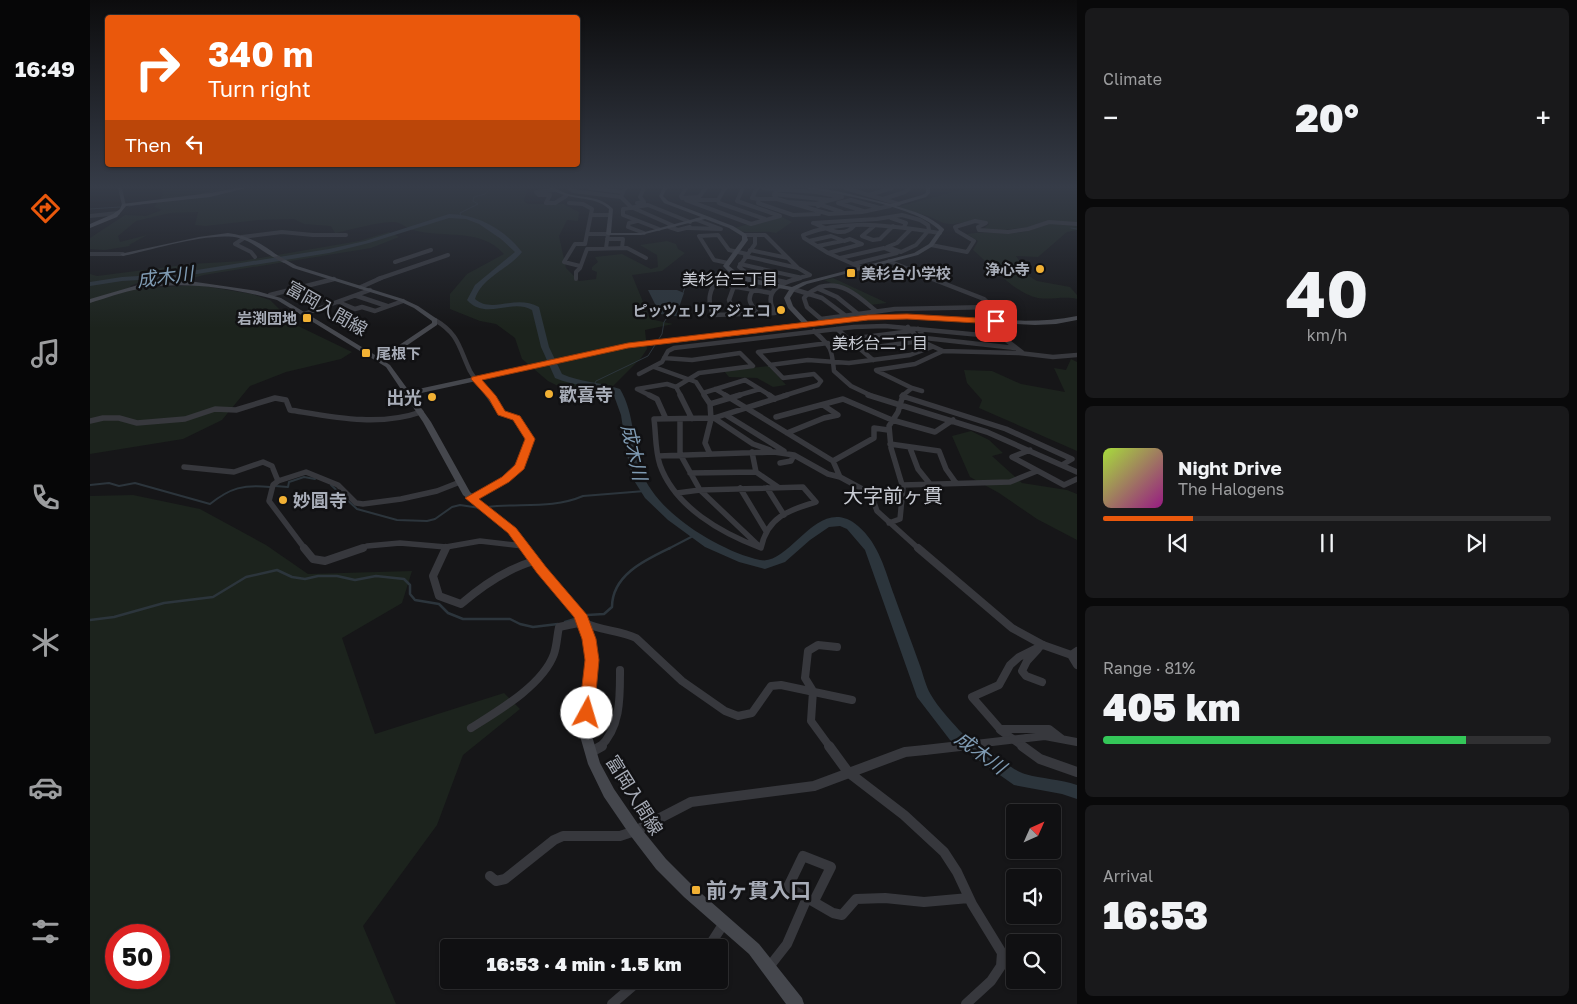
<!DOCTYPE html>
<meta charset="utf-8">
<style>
body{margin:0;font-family:"Golos Text","Noto Sans JP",sans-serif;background:#19191b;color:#f1f3f6;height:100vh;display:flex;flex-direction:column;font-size:19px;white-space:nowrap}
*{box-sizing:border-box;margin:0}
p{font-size:16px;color:#9c9d9f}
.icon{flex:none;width:28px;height:28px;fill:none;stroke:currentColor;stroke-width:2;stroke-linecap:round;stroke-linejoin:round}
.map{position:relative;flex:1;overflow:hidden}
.side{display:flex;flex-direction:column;gap:8px;padding:8px;background:#09090a;width:500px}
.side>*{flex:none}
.banner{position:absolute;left:15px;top:15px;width:475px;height:152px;border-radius:5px;box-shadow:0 1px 4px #0004,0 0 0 1px #303032;background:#ea580c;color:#fff;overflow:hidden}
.needle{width:32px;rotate:45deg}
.buttons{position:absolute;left:916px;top:804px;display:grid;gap:10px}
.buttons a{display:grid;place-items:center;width:55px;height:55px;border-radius:5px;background:#101012;box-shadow:0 1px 4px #0004,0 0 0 1px #303032;font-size:25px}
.speed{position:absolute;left:15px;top:924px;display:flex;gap:10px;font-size:25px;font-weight:700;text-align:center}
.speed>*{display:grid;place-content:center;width:65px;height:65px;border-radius:50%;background:#101012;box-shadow:0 1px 4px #0004,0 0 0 1px #303032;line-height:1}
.speed .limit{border:8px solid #d22;background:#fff;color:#111}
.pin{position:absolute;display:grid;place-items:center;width:42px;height:42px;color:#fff;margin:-21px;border-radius:10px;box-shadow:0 2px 8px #0006}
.me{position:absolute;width:55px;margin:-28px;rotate:6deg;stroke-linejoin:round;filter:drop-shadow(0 0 4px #0008)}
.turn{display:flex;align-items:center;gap:18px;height:105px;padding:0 20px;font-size:22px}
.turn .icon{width:65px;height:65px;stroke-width:2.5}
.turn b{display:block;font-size:35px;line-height:42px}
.then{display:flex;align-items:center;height:48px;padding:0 20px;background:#0003;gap:10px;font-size:19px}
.big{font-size:38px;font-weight:800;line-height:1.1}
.side .widget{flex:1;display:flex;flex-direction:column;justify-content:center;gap:8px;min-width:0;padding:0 18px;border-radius:8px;background:#19191b}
.side .dial{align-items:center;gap:0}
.dial b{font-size:65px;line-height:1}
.song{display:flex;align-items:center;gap:15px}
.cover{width:60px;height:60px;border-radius:8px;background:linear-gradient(135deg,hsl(80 70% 55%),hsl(310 70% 35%))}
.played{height:5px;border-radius:2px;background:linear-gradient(90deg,#ea580c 20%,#303032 20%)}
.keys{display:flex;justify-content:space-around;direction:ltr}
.heat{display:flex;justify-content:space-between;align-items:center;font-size:28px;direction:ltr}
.charge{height:8px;border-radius:4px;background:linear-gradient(90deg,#34c759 81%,#303032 0)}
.trip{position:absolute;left:350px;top:939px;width:288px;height:50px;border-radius:5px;background:#101012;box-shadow:0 1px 4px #0004,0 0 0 1px #303032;font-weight:800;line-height:50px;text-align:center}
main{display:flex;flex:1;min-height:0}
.menu{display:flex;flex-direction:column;width:90px;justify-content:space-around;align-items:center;background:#060607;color:#9c9d9f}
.menu .icon{width:35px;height:35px}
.menu .active{color:#ea580c}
.menu b{font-size:22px;color:#f1f3f6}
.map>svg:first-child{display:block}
.green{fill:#1c231d;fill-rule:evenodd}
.water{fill:#2c353c}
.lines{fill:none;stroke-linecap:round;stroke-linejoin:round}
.stream-far2{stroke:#2c353c;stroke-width:1}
.stream-far1{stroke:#2c353c;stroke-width:2}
.stream{stroke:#2c353c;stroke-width:2.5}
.river{fill:#2c353c;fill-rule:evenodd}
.street-far4{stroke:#37383d;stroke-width:4}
.street-far3{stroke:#37383d;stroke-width:4.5}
.street-far2{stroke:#37383d;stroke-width:5.5}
.street-far1{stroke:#37383d;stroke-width:8}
.street{stroke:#37383d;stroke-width:10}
.secondary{fill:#45474d;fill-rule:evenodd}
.primary{fill:#53555c;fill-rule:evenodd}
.street-bridge-far1{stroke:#37383d;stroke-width:8}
.street-bridge{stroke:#37383d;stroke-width:10}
.route{fill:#ea580c;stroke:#983908}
.poi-dot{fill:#f2b134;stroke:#111113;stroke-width:2}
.labels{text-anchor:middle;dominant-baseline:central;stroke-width:5;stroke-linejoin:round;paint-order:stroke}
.far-poi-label{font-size:15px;font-weight:bold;fill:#a8adb8;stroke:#111113;text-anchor:end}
.far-neighbourhood-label{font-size:16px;fill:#c9ccd4;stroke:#111113}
.street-label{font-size:18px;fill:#a8adb8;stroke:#111113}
.poi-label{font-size:18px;font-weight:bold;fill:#a8adb8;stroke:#111113;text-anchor:start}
.water-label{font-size:19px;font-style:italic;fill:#7f9bb3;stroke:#111113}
.quarter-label{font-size:20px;fill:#c9ccd4;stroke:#111113}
.near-poi-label{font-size:21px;font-weight:bold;fill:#a8adb8;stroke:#111113;text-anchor:start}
</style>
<main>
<nav class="menu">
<b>16:49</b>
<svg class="icon active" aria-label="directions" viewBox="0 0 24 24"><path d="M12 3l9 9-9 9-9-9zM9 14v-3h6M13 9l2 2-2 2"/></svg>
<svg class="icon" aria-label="music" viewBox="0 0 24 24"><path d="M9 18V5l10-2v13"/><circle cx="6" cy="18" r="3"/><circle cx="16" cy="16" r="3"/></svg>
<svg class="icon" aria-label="phone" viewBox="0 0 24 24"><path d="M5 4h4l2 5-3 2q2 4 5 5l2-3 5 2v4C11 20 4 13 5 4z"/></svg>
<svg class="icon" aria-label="climate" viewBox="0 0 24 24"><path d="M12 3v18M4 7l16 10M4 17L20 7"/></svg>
<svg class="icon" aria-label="car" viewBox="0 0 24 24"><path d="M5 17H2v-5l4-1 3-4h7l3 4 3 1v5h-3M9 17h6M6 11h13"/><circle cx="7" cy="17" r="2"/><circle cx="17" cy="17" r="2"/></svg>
<svg class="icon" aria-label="filters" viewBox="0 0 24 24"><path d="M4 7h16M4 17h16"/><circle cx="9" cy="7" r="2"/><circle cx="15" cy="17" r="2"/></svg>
</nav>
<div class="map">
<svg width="987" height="1004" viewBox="0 0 987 1004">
<rect width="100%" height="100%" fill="#161618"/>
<path class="green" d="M73 188H438L434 201 438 204H473L489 212 488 221 477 220 469 236 476 268 489 281 506 279 507 272 502 270V267L508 262 505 257 532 254 561 269 568 267 567 255 550 245 577 241 586 244 588 249 595 253 572 271 542 275 560 319 583 324 555 330 557 349 551 358 509 400 488 396 458 381 432 359 425 338 406 324 390 321 360 309V294L377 274 414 254C390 227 355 239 323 230 316 228 309 221 302 222 284 223 264 229 245 233L241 226 214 224 204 219 168 220 116 226 105 225 108 212 80 213 46 221 28 236 30 242 57 235 39 245 40 246 15 250 0 249V238L35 215 56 216 72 210 64 207 72 196Z
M879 188H987V230L977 232 948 257 926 256 939 276 947 281 980 287 987 295V299C974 296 961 300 948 298 925 294 901 265 883 250L888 241 877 234C902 229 933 241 954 222L939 227 906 231 893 229 899 224C886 216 874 224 860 224 852 224 846 219 838 216 828 213 817 210 807 207Z
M690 216 702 222 686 233C672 229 656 236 644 228Z
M299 232 309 237 281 248 114 275 91 281 48 283 40 286 42 289 108 285 162 294 180 300 204 324 262 352 251 359 196 372 160 386 132 420 93 439 0 454V274L7 276 101 264 152 261 269 241Z
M743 278 797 303 780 305 762 292 734 280Z
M981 359 987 362V451L889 408 892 400 877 383 874 370 902 371 931 384 975 392 964 368 976 370Z
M679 366 696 385 683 387 667 378 639 377 634 371Z
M881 431 899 440 913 453 902 456 932 483 977 490 987 494V540L947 519 909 493 880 477 862 436Z
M43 495 110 509 176 545 218 574 322 571 312 603 252 638 285 734 414 693 430 709 373 755 347 825 273 926 306 1004H0V496ZM26 935H69V978H26Z"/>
<path class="water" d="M558 290H587L594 293 587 313 600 318 563 313 568 310Z"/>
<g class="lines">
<path class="stream-far2" d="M112 194 136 188
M39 206 51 204
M0 209 30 207
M371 216 370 213 388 204 383 201 384 197 395 194 401 188
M981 228 987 229
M593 293 601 269
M504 385 506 381 558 356 572 334 574 322 579 315"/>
<path class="stream-far1" d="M0 485 19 483 29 486 45 483 120 504C140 488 154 484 180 487
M241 485 267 509 307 520 337 521 345 519 362 507 370 505 390 508
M185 486 198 487 199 482 214 477 225 479
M397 507C429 503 463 509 493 496L555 491
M578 549 605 535"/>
<path class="stream" d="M497 615 514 614 522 607C522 575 555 560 580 548
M0 620 24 617 74 603 123 597 156 577 187 570 202 577 215 579 228 576H247L265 580 286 576 314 579 320 585V594L325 600 349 604 358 613 373 619H420L430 624 443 627 468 624
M475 622 485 619"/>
<path class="river" d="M359 214C387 214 414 229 431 251L432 252C419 269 392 277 385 299 402 314 425 294 449 307L459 347 472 374C490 382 510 382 530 389 545 414 542 443 551 469 563 511 629 551 670 560 700 567 728 492 768 526 789 544 795 570 804 595 812 618 821 640 829 663 833 673 835 685 841 695 848 707 860 720 869 730 878 740 893 746 904 754 913 760 924 771 935 774 952 779 970 779 987 785V799L972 794 924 785 860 740 827 697 775 550 757 529 750 526 739 527 720 540 695 562 675 569 649 562 615 547 578 520 555 498 543 479 537 455 531 415 523 393C504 386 484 386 465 378L451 347 442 310C421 298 396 321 377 300L385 285 425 252 411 239 389 224 376 219 359 218 279 243 239 253 82 278 32 281 0 286V282L32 277 82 274 239 249 275 241Z"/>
<path class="street-far4" d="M479 188 483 191 531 197
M500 188 532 192
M535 188 531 197 541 207 584 226
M596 188 591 196 592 198 609 197 616 188
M635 188 628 200 629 203 675 219
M667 188 662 198 669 199 668 203 703 215 729 214
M673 188 726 192 752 197 726 204 697 202
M687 188 684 195 687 199 739 214 772 212 800 206
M755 188 809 204
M464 190 446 192 449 195H460L456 203H465L476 196
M684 194 739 200
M779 195 802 188
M669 199H687
M793 199 815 192 820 188
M628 200H596L661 224 690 216 647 201 653 188
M479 203 493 204 502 209 497 234H518L516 248
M547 203 554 202 550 197 554 188
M728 206 731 205 752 212
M773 211 748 203 761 200 790 208
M501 215H520
M0 216 28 213
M801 218 816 223 814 227
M547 221 539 223 538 227 554 233
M764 226C753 239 736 228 723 223L787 219 812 215 830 220 838 225 839 230 826 245 811 252 797 247 807 243 821 229
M784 226 772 236 783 240 790 239 803 226
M579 227 588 230 600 227
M598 228 631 229 607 220
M569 229 533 215V209L558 205 600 222
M654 235H675L708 268 720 275 705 279
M665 235V244L649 267 657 273 681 279
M152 237 192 232 223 235H256
M154 238 145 244 161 252 165 257
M517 239H533L532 248
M719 241 741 236 754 241 760 239 772 244 738 253
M841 245 877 252 884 241 867 231 865 227 885 221 896 223 888 227 889 230 918 232 938 229 959 222 987 224
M728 246 752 241
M660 250 698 258
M0 254H33
M185 256 194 261
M655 256 708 268
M750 258 794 248 807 253 763 264
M799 261 843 279
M305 262 341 250
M638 263 624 260 609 236 628 235 639 250 657 254
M650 264 708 277
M490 266 474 262 485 244H495L497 234
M772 268 738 253 714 238 713 235C756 218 805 226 850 233
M288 279 358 255
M486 279V272L490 268 497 249 537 248 556 258
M627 279 641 274"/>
<path class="street-far3" d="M628 278C619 291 617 300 623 315L685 313C672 291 690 283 710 278
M676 278 695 282
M624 283 681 293
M644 286 639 300 645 314
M271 287 291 278
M703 289 732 298 756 316
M729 289 747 297 768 314
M663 290C656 300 661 304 667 313
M180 295 244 279
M267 296 297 306
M248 302 265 309 272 307 285 311 313 301
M786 311C770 298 753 280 730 287 724 290 718 292 714 298L717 307 731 319 805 309 902 307 894 299 840 278
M214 314 280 290
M345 320C369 334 369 348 380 371 385 380 393 388 399 396
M818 327 831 341 853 351 929 353 963 357 987 355
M747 329 783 360
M828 329 835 338 925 348
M724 331C741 346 742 349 744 371L761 386 782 396
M759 339 822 331
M770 349 831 341
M574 358 602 360 650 353 663 366 609 373 586 387
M680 365 718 360 759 363 820 355 842 347
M564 367 606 382 615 396
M786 370 825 364 853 351
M787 371 822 388
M549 374 572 362 578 351 584 348 764 327 795 326 912 337 933 353
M625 389 637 396
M613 393 655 380 681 396
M561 396 547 389 577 384 586 387 591 396
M646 396 670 389
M693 396 728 385 731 381 724 374 693 378 668 352 738 343
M812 396 822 388 832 391"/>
<path class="street-far2" d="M559 395 567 399 576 419
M590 395 602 419
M614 395 620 404 621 419 615 443 620 454
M635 395 743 461 750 477
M679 395 685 399
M778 395 897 432 987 472
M812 396 916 429 982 459 972 465
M620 404 650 395
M636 415 694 451
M686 417 753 399 802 420 845 432 863 420
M624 418 663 444 680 450
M590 419V454L610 490 670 547
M0 421 13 418H29L47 423 95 419 125 409 146 410 185 398 196 400 200 410C243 417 288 427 331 412
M697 433 734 418 748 415 733 405
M800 444 849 451 856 469 866 483
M820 448 828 469 840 484
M940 450 922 457 974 485 987 479
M662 452 666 472 688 487
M568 456 684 452 704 455 738 474 750 477 776 491 782 497 787 511 829 549
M743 461 784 438V428L798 430
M690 463 701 461 704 455
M94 467 144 472 173 462 182 466 188 481 216 472 248 485 266 503 273 504 311 499 347 491 370 482
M600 473 666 472
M188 481 183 485 179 501 215 549
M812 485 920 482 947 471
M650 488 676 531
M677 488 694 515
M587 493 610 490 713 487 726 502C699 510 677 517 671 548
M381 498C412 482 429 474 440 439L426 418 411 413 398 395
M799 523 810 519 813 488 801 448 799 426 808 412 813 395
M671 548C631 533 585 507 570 465 565 450 566 434 564 419L624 418 697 395
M269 549 277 546 310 543 356 547 390 541 433 546
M355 549 356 547"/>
<path class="street-far1" d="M214 548 223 559 235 561 273 548
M356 548 343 576 349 596 371 604C393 585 416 569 444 561
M828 548 922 628 953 645 987 657
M953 645 929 657 920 665 909 685 882 697 910 729H959L972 739
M948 649 937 661 932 671 936 676 952 682
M987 651 981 655 987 665
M381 728C408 711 453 685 464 654 467 645 467 636 469 627L493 622C510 631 529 630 546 638L592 681 635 711 648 716 662 713 681 686 691 685 762 700
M910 730 934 747
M937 738 955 736 987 742
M510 747C531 727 530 697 530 670
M740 747 721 721 723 691 715 678 718 651 728 645 747 647"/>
<path class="street" d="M739 746 758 772 814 815 854 852 867 872 882 904 912 953 911 966 901 981 876 1004
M932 746 950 759 987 772
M501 752 512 746
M400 876 406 881 415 879 464 840 473 836H530L545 831 601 802 724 786 815 752 835 750
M724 901 741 867 713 856 698 887 743 913 752 915 766 899 795 898 834 902 879 898
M618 948 634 923
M679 967 697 944 717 898
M522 1004 544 985 553 980"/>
<path class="secondary" d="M28 188H32L36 206 32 205Z
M460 188C466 188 472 192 478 194 494 198 511 196 523 209L521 233H551L611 217 574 203 569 196 573 188H577L573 196 578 201 643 226 656 234 658 240 639 266 649 274 677 282 702 287 713 282 824 253 839 244 849 230C827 207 751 194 718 189L716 188H726L747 191 801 204 832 195 836 193V188H840V193L836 197 806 206C823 211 841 216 854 229V230L843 246 828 255 717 284 705 290 700 298 703 306 719 323C759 318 798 314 838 316 887 317 938 326 987 316V320L966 324 945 325 825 319 778 320 538 348 322 395 341 422 380 492 425 529 454 568 492 609 504 639 507 659 502 736 510 763 524 789 550 827 576 859 604 887 669 944 712 998 714 1004H696L659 954 594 897 566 869 540 835 514 797 498 764 490 736 497 659 494 639 483 611 448 572 419 533 373 495 333 422 296 367 187 300C143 288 94 280 49 289 32 292 16 298 0 303V299L48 285 99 281 167 291 191 298 290 358 342 323V321L324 308 309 301 203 268 191 261 196 260 207 266 313 299 328 306 347 319V325L294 361 300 365 319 391 538 344 713 324 698 308 694 298 699 290C678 286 647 284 633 266L652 240V236L639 228 615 219 551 235H518L516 234 519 209C503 194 477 202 460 188Z
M138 233C157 235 173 244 188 256L183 257C172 251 161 241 149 238 122 231 62 250 33 256L30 254 109 237Z"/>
<path class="primary" d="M148 188H156L120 197 36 206 27 217 0 228V224L23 214 30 209 32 204 120 193Z"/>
<path class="street-bridge-far1" d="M860 747 937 738"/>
<path class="street-bridge" d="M835 750 870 746"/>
</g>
<linearGradient id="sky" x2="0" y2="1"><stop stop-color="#0c0c0d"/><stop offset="0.57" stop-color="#363c48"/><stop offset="1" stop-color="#363c48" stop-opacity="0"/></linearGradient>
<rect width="987" height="328" fill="url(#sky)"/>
<path class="route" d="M817 314 906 319 911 321 906 324 817 319 778 320 538 348 392 380 406 396 415 411 430 416 445 439 434 469 419 482 389 499 426 528 456 567 497 615 506 639 509 660 504 713 502 718 497 719 491 718 489 713 495 660 492 639 484 617 447 573 418 533 375 498 412 477 425 465 435 439 423 420 408 415 399 399 381 379 382 377 538 343 778 315Z"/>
<g class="poi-dot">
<circle cx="950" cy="269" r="5"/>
<rect x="756" y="268" width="10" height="10" rx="2.5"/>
<circle cx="691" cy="310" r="5"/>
<rect x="212" y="313" width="10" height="10" rx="2.5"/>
<rect x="271" y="348" width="10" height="10" rx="2.5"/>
<circle cx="459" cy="394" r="5"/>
<circle cx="342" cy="397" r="5"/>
<circle cx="193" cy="500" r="5"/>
<rect x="601" y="885" width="10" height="10" rx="2.5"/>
</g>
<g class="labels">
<g class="far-poi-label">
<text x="940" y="269">浄心寺</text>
<text x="771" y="273" text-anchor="start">美杉台小学校</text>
<text x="681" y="310">ピッツェリア ジェコ</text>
<text x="207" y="318">岩渕団地</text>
<text x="286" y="353" text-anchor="start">尾根下</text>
</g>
<g class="far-neighbourhood-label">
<text x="640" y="279">美杉台三丁目</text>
<text x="790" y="343">美杉台二丁目</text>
</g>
<g class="street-label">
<text transform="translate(237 308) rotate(30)">富岡入間線</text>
<text transform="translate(545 795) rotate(58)">富岡入間線</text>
</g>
<g class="poi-label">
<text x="469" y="394">歡喜寺</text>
<text x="332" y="397" text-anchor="end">出光</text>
<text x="203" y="500">妙圓寺</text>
</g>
<g class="water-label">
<text transform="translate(75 276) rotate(-7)">成木川</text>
<text transform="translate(545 452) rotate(77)">成木川</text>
<text transform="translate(891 752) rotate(36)">成木川</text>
</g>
<g class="quarter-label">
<text x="803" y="495">大字前ヶ貫</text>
</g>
<g class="near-poi-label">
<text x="616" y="890">前ヶ貫入口</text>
</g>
</g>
</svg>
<div class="buttons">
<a><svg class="needle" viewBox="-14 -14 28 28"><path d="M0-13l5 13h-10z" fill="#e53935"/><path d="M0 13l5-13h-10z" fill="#9c9d9f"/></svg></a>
<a><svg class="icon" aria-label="sound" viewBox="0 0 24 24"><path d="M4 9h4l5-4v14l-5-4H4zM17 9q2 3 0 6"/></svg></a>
<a><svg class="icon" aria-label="search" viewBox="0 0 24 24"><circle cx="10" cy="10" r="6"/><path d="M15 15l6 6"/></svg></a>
</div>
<div class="speed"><div class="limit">50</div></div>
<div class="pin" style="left:906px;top:321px;background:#d93025"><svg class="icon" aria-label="arrive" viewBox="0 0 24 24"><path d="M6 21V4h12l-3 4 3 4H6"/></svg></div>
<svg class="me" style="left:497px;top:713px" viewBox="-20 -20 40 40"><circle r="19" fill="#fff"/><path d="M0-13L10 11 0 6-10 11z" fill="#ea580c"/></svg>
<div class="trip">16:53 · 4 min · 1.5 km</div>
<div class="banner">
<div class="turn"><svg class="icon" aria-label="right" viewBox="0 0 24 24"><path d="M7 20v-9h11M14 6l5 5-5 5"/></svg><div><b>340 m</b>Turn right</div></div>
<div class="then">Then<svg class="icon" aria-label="left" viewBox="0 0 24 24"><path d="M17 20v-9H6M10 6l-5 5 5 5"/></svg></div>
</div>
</div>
<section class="side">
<div class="widget"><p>Climate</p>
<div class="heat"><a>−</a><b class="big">20°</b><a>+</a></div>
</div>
<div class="widget dial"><b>40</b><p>km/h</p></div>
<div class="widget">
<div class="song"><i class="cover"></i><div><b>Night Drive</b><p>The Halogens</p></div></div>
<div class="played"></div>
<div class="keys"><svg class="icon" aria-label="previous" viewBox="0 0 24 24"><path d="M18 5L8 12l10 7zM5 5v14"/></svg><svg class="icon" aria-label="pause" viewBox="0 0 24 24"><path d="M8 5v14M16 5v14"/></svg><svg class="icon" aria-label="next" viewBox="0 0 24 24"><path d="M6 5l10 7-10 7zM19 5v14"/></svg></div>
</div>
<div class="widget"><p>Range · 81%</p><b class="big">405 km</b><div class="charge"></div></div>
<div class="widget"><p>Arrival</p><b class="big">16:53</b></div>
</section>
</main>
